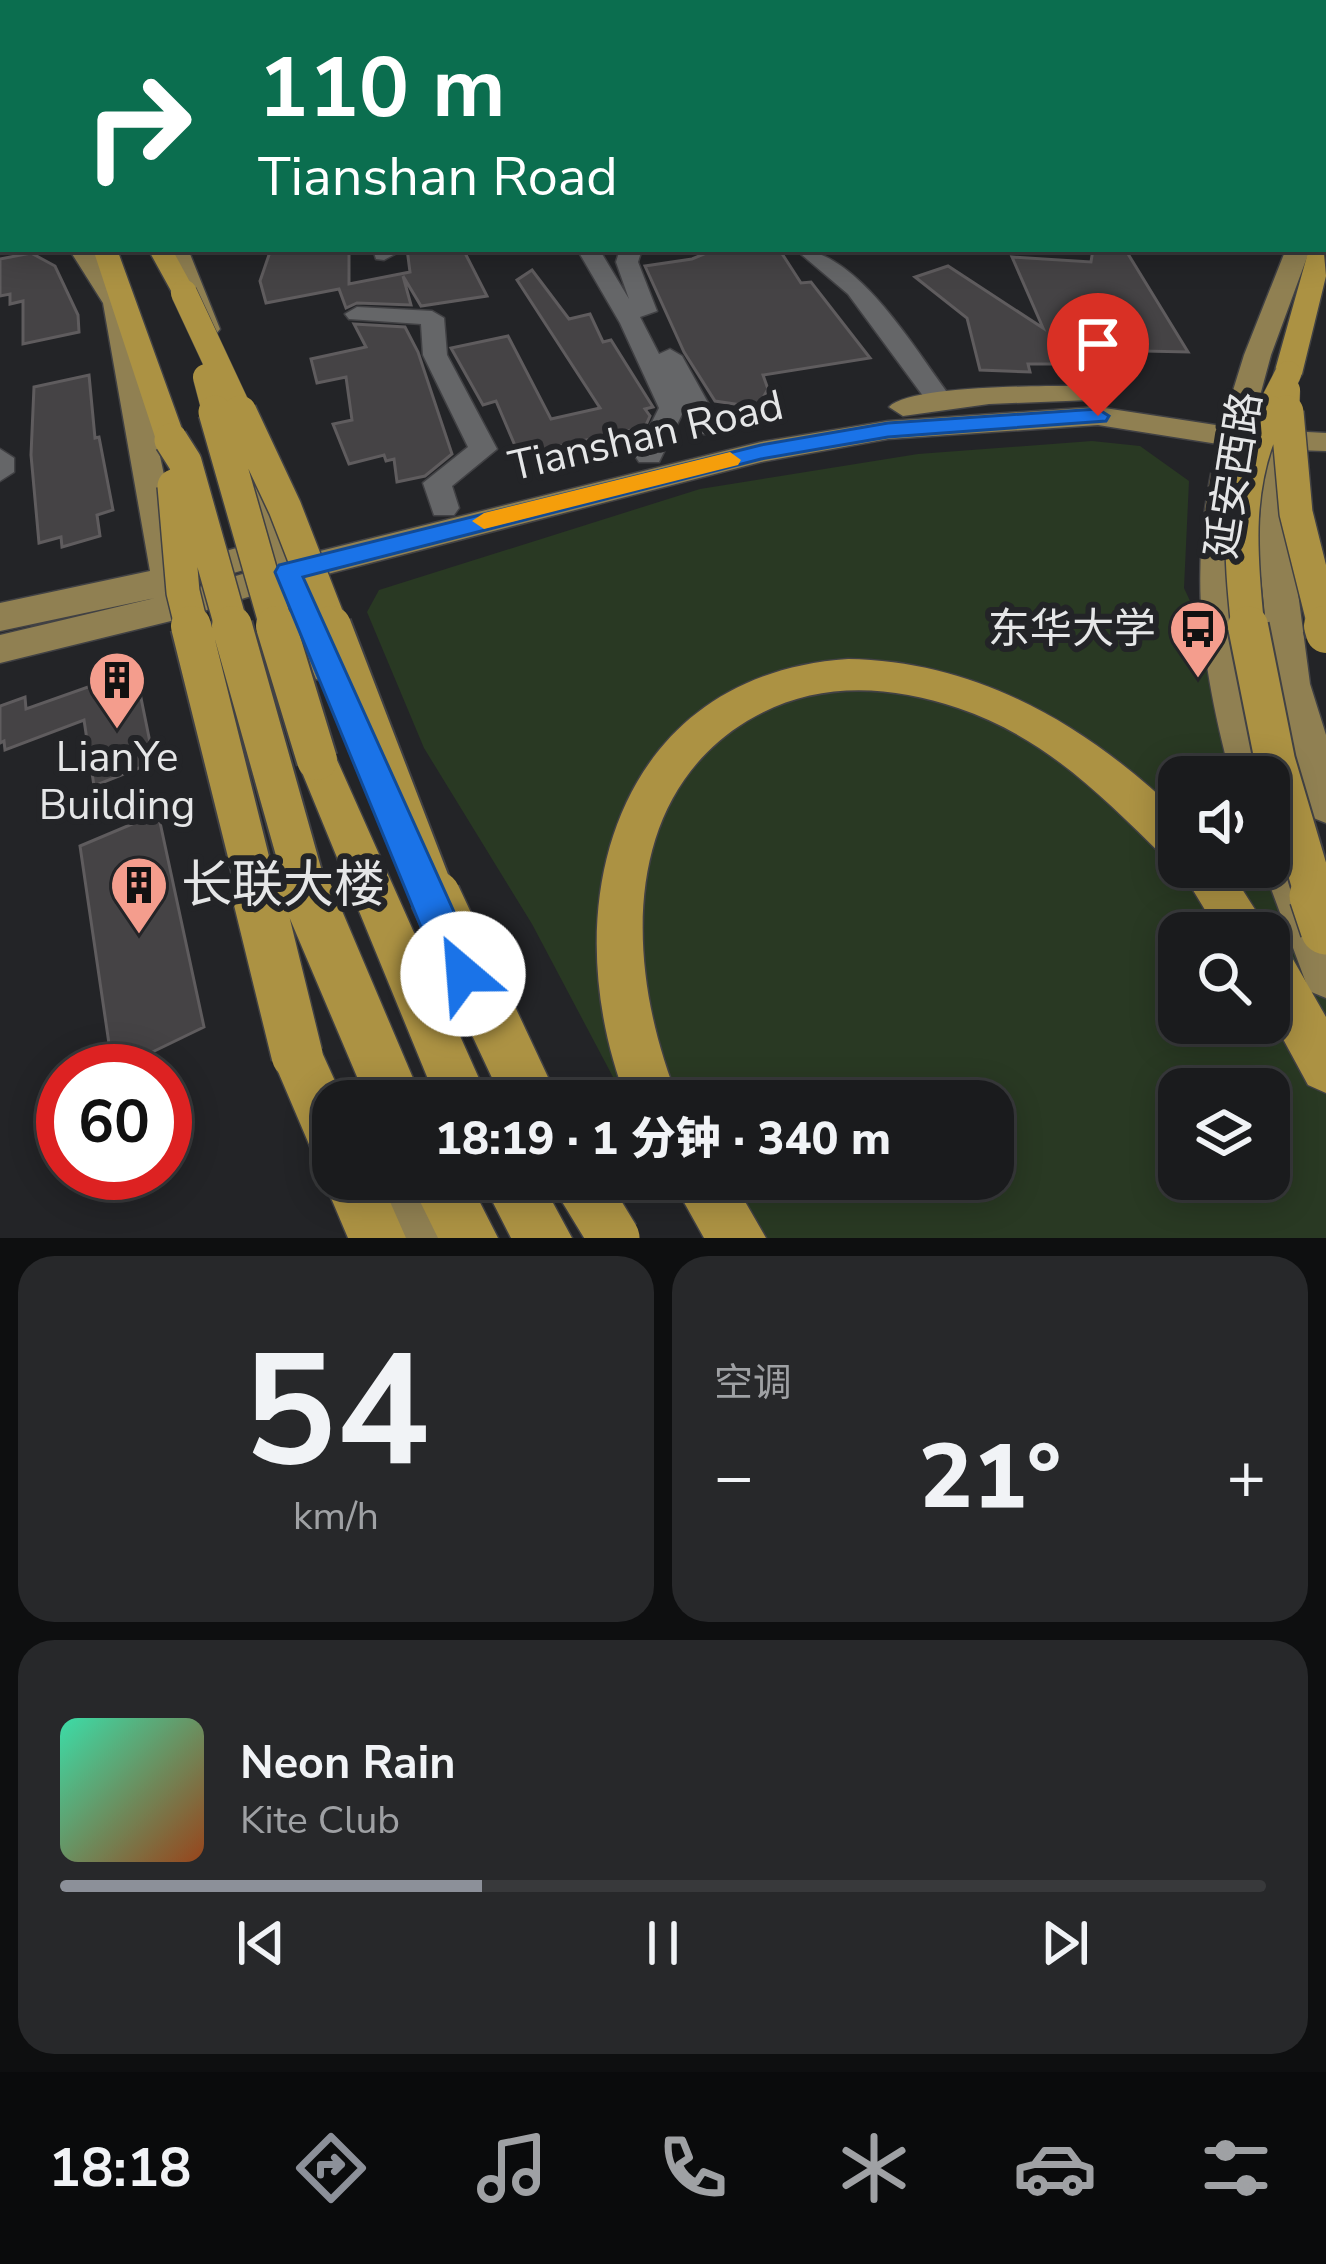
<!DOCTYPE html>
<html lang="zh">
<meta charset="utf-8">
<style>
body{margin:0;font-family:"Nunito Sans","Noto Sans SC",sans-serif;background:#27282a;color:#f1f3f6;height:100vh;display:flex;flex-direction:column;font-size:45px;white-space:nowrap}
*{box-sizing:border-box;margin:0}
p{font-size:39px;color:#9fa1a4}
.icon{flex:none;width:66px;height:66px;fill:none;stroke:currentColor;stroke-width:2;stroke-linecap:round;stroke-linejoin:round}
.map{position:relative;height:1238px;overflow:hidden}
.panel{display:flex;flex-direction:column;gap:18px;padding:18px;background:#0e0f10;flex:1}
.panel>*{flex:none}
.hud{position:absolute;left:0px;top:0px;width:1326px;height:252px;box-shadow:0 6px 30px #0003,0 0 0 3px #38393b;background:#0b6e4f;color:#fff;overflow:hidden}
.fabs{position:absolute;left:1158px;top:756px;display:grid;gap:24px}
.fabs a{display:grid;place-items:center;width:132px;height:132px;border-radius:24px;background:#1a1b1d;box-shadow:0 6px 30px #0003,0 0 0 3px #38393b;font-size:60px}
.speed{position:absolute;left:36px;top:1044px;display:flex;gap:24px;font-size:60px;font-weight:700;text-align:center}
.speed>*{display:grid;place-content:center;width:156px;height:156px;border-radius:50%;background:#1a1b1d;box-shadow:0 6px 30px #0003,0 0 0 3px #38393b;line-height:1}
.speed .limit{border:18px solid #d22;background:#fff;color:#111}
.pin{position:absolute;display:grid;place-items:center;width:102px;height:102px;color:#fff;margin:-123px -51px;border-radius:50% 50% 50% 0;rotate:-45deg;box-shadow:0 0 12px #0007}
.pin .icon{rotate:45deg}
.me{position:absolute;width:132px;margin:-66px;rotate:333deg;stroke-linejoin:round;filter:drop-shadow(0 0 9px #0008)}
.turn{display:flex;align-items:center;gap:42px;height:252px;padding:0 60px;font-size:54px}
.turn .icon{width:156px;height:156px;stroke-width:2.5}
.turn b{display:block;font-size:84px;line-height:102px}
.big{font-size:90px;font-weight:800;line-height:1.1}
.panel .tile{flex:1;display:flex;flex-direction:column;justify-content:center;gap:18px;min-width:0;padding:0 42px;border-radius:36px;background:#27282a}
.panel .dial{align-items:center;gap:0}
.dial b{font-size:156px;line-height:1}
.song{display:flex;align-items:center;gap:36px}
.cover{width:144px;height:144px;border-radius:18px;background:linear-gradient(135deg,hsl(160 70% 55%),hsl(20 70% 35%))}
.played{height:12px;border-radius:6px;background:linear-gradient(90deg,#8c9099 35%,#38393b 35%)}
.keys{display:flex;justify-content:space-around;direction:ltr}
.heat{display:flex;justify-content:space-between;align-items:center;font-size:66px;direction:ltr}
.panel .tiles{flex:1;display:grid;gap:18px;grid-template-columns:1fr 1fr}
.tile:last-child{grid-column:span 2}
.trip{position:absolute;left:312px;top:1080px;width:702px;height:120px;border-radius:36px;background:#1a1b1d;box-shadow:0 6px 30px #0003,0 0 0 3px #38393b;font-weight:800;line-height:120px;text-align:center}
.menu{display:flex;height:192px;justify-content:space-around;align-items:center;background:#0a0b0c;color:#9fa1a4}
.menu .icon{width:84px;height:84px}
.menu .on{color:#8c9099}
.menu b{font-size:54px;color:#f1f3f6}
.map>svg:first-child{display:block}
.green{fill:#293923;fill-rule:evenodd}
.building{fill:#454345;stroke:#5f5c5e;stroke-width:3}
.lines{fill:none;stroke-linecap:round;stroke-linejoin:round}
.minor-casing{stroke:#414144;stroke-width:3}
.major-casing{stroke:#414144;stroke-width:3}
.highway-casing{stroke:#414144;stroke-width:3}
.minor{fill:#656668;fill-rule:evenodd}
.major{fill:#908052;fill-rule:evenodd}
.highway{fill:#ac9243;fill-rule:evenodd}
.rail{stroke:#aeafb1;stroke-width:4.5}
.highway-bridge-far3-casing{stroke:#414144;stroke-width:27;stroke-linecap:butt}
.highway-bridge-far2-casing{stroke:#414144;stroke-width:36;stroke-linecap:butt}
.highway-bridge-far1-casing{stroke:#414144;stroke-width:44;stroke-linecap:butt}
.highway-bridge-casing{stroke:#414144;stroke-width:54;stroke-linecap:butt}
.highway-bridge-far3{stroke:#ac9243;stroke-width:26}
.highway-bridge-far2{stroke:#ac9243;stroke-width:33}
.highway-bridge-far1{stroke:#ac9243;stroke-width:40}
.highway-bridge{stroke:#ac9243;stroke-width:51}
.route{fill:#1a73e8;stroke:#114b97;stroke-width:3}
.slow{fill:#f59e0b}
.labels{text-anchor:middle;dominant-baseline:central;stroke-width:12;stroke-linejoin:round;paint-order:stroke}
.street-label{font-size:42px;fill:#e5e6e7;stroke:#232427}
.poi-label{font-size:42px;fill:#e5e6e7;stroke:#232427;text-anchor:end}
.near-poi-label{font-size:51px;fill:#e5e6e7;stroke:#232427;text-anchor:start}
</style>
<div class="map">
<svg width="1326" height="1238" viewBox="0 0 1326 1238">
<rect width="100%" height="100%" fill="#232427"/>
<path class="green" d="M1092 441 1140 446 1189 481 1184 588 1326 894V1238H760L707 1179H993V1101H636L613 1077 532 924 424 748 367 612 379 590 700 489 918 454ZM1179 777H1269V867H1179ZM1179 933H1269V1023H1179ZM1179 1089H1269V1179H1179Z"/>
<path class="building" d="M271 249H349V284L410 272 407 249H463L487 296 421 306 403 276 411 305 357 303 346 308 339 289 266 303 260 281Z
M716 249H779L801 283 811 282 870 358 763 375 768 389 760 403 748 406 715 401 684 352 645 266 692 259Z
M1093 249H1125L1188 352 1097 350 1104 364H1028L1030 372 980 370 967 318 915 277 948 266 1043 328 1012 257 1091 262Z
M31 253 55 266 78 315 79 332 23 344V301L10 304V294L0 296V259Z
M532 270 569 319 590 314 603 342 611 340 653 407 645 409 650 416 645 427 519 455 496 401 483 405 451 348 508 336 551 419 600 408 517 280Z
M354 324 405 327 418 352 452 454 425 476 397 482 394 459 386 461 384 455 349 464 333 424 352 420 346 377 317 383 311 359 366 347Z
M89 375 95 438 99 437 113 510 97 515 100 536 62 547 61 537 39 543 31 455 34 387Z
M102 682 106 711 141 698 154 762 94 786 84 720 5 750 4 741 0 743V706L25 697 26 709Z
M158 813 204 1027 113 1071 80 846Z"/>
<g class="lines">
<g class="minor-casing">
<path id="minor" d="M126 0H140V3H126Z
M837 0H856L859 3H840Z
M880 0H901L904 3H883Z
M1038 0H1053L1055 3H1041Z
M0 58H3V68H0Z
M0 95H3V105H0Z
M1323 125 1326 126V136L1323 135Z
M1323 152H1326V163H1323Z
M373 249H395V254L384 260 376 259Z
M577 249H599L629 299 616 262 620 249H642L638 262 657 311 640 317 659 354 670 349 682 356 722 428 719 434H699L685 408 659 462H639L635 456 659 408 620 323Z
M795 249C857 249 915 350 950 396L954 402 950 408H932L848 294Z
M357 307 432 311 444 318 447 355 497 449 452 486 459 508 454 515H434L423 483 468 447 423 355 421 324 349 319 345 314Z
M0 449 14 458V472L0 481Z"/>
</g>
<g class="major-casing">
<path id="major" d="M0 120 3 121V133L0 132Z
M1323 201H1326V230L1323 229Z
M69 249H93L127 303 183 563 261 541 239 467 254 457 269 467 293 536 305 546 300 556 761 442 888 421 1098 407 1222 426 1244 355 1286 249H1310L1271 355 1251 429 1326 433V451L1295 450 1292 547 1310 684 1326 735V823L1311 817 1305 804 1272 684 1258 547 1265 448 1247 447C1222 562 1240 666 1273 777L1269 785V777H1231C1200 660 1187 563 1218 444L1098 425 888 439 761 462 308 579 348 668 342 679 329 683 316 679 277 588 175 620 0 663V635L155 598 0 631V603L150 571 103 303ZM268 563 269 566 189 590 188 586Z
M164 249H188L220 329 216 334 207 337 194 329Z
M1081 386 1091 388 1095 394 1091 400 989 404 903 416 889 407C910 385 1045 386 1081 386Z
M1269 805 1284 811 1326 914V998L1309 991 1263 867H1269Z
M351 1179H410L441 1238H381Z"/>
</g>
<g class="highway-casing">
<path id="highway" d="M0 157 3 158V171L0 170Z
M1323 243 1326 276 1302 374 1298 380H1278L1274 374 1309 249H1323Z
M93 249H117L186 440 182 447H160L156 440Z
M148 249H172L196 293 193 298H175Z
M848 659C979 661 1088 726 1179 814V863L1164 857C1101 795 1044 737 958 708 886 684 813 681 747 721 616 801 627 975 679 1101H627C552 909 613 675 848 659Z
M317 742 331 748 337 760 489 1101H437L297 760 303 748Z
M1179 867H1228L1270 933 1269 936 1219 933Z
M1269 940 1286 947 1326 1017V1093L1308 1085 1269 1013Z
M297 1029 315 1037 344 1101H333V1179H380L406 1238H348L323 1179 330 1163 314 1156 271 1055 279 1037Z
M409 1179H468L498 1238H438Z
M481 1179H540L572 1238H511Z
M671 1179H732L766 1238H704Z"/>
</g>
<use href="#minor" class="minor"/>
<use href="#major" class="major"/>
<use href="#highway" class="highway"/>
<path class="rail" d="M864 0 873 3"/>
<g class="highway-bridge-far3-casing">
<path id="highway-bridge-far3" d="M184 293 241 415
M206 377 216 415
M1267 415 1288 374
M1286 415 1287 390"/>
</g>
<g class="highway-bridge-far2-casing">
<path id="highway-bridge-far2" d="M215 412 277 629
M240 412 285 508 332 629
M1287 412 1296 513 1325 629
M171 440 185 462 232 629
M174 486 183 592 192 629
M1248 629C1240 554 1234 481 1269 412"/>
</g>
<g class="highway-bridge-far1-casing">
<path id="highway-bridge-far1" d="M191 626 259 899
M232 626 309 899
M276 626 317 760
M331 626 436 899
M1248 626 1275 761 1316 899
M1324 626 1326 633"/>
</g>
<g class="highway-bridge-casing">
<path id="highway-bridge" d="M258 896 297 1055
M308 896 395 1101
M435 896 531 1101
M1315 896 1326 929
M578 1179 614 1238"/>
</g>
<use href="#highway-bridge-far3" class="highway-bridge-far3"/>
<use href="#highway-bridge-far2" class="highway-bridge-far2"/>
<use href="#highway-bridge-far1" class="highway-bridge-far1"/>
<use href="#highway-bridge" class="highway-bridge"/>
</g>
<path class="route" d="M1098 409 1109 416 1106 421 888 437 761 459 303 577 482 974 476 987 463 992 450 987 428 944 275 572 279 565 761 445 888 423Z"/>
<path class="slow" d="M730 452 741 460 738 465 484 529 472 521 484 513Z"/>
<defs>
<g id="bus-pin" transform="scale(3)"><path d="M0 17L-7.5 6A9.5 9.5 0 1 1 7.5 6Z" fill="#f49d8d" stroke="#232427"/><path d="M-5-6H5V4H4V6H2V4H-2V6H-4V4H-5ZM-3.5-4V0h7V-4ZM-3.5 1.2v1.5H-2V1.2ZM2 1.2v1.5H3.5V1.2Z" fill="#111"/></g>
<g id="building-pin" transform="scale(3)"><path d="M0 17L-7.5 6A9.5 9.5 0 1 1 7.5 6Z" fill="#f49d8d" stroke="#232427"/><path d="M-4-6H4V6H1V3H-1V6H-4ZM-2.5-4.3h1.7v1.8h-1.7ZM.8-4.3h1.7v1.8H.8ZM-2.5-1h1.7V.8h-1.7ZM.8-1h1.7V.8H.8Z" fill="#111"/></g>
</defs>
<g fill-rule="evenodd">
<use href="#bus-pin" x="1198" y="629"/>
<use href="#building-pin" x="117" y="680"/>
<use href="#building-pin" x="139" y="885"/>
</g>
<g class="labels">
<g class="street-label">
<text transform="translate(646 436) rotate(-13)">Tianshan Road</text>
<text transform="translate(1234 475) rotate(-81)">延安西路</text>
</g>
<g class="poi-label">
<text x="1156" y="629">东华大学</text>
<text x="117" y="757" text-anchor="middle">LianYe<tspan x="117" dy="48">Building</tspan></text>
</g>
<g class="near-poi-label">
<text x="181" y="885">长联大楼</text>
</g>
</g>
</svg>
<div class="fabs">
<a><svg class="icon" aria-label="sound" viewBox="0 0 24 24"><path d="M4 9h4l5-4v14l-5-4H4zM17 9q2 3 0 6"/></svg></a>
<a><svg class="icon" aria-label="search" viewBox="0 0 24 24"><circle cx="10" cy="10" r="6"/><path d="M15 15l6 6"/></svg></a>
<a><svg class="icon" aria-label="layers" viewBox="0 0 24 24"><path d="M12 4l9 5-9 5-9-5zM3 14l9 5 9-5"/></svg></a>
</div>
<div class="speed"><div class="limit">60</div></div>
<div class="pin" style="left:1098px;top:416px;background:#d93025"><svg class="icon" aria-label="arrive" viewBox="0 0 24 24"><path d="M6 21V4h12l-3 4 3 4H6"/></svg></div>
<svg class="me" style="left:463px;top:974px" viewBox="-20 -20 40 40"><circle r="19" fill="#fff"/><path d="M0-13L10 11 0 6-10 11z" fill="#1a73e8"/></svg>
<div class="trip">18:19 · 1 分钟 · 340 m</div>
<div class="hud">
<div class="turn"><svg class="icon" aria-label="right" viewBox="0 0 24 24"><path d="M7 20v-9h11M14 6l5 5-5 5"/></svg><div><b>110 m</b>Tianshan Road</div></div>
</div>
</div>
<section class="panel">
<div class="tiles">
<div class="tile dial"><b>54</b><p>km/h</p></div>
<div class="tile"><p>空调</p>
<div class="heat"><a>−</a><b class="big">21°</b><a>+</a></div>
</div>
<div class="tile">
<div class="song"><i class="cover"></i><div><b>Neon Rain</b><p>Kite Club</p></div></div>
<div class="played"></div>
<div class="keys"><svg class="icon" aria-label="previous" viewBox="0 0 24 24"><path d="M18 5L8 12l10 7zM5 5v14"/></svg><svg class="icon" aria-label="pause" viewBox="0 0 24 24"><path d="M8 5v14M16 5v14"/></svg><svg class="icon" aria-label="next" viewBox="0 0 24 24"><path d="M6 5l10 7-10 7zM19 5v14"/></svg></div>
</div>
</div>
</section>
<nav class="menu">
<b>18:18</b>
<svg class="icon on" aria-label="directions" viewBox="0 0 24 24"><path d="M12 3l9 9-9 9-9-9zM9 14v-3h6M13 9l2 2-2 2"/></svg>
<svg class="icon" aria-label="music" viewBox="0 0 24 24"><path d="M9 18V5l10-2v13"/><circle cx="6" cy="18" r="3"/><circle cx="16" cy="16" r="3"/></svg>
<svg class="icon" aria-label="phone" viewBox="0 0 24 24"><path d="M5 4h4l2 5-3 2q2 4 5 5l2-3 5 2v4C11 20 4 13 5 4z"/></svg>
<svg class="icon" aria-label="climate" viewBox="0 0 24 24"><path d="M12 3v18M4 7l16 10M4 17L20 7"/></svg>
<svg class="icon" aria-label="car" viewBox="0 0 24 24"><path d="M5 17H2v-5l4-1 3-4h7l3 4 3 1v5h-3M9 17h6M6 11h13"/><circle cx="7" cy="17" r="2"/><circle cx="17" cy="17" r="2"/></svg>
<svg class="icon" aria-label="filters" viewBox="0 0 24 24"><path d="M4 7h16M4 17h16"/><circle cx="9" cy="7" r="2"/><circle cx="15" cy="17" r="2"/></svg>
</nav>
